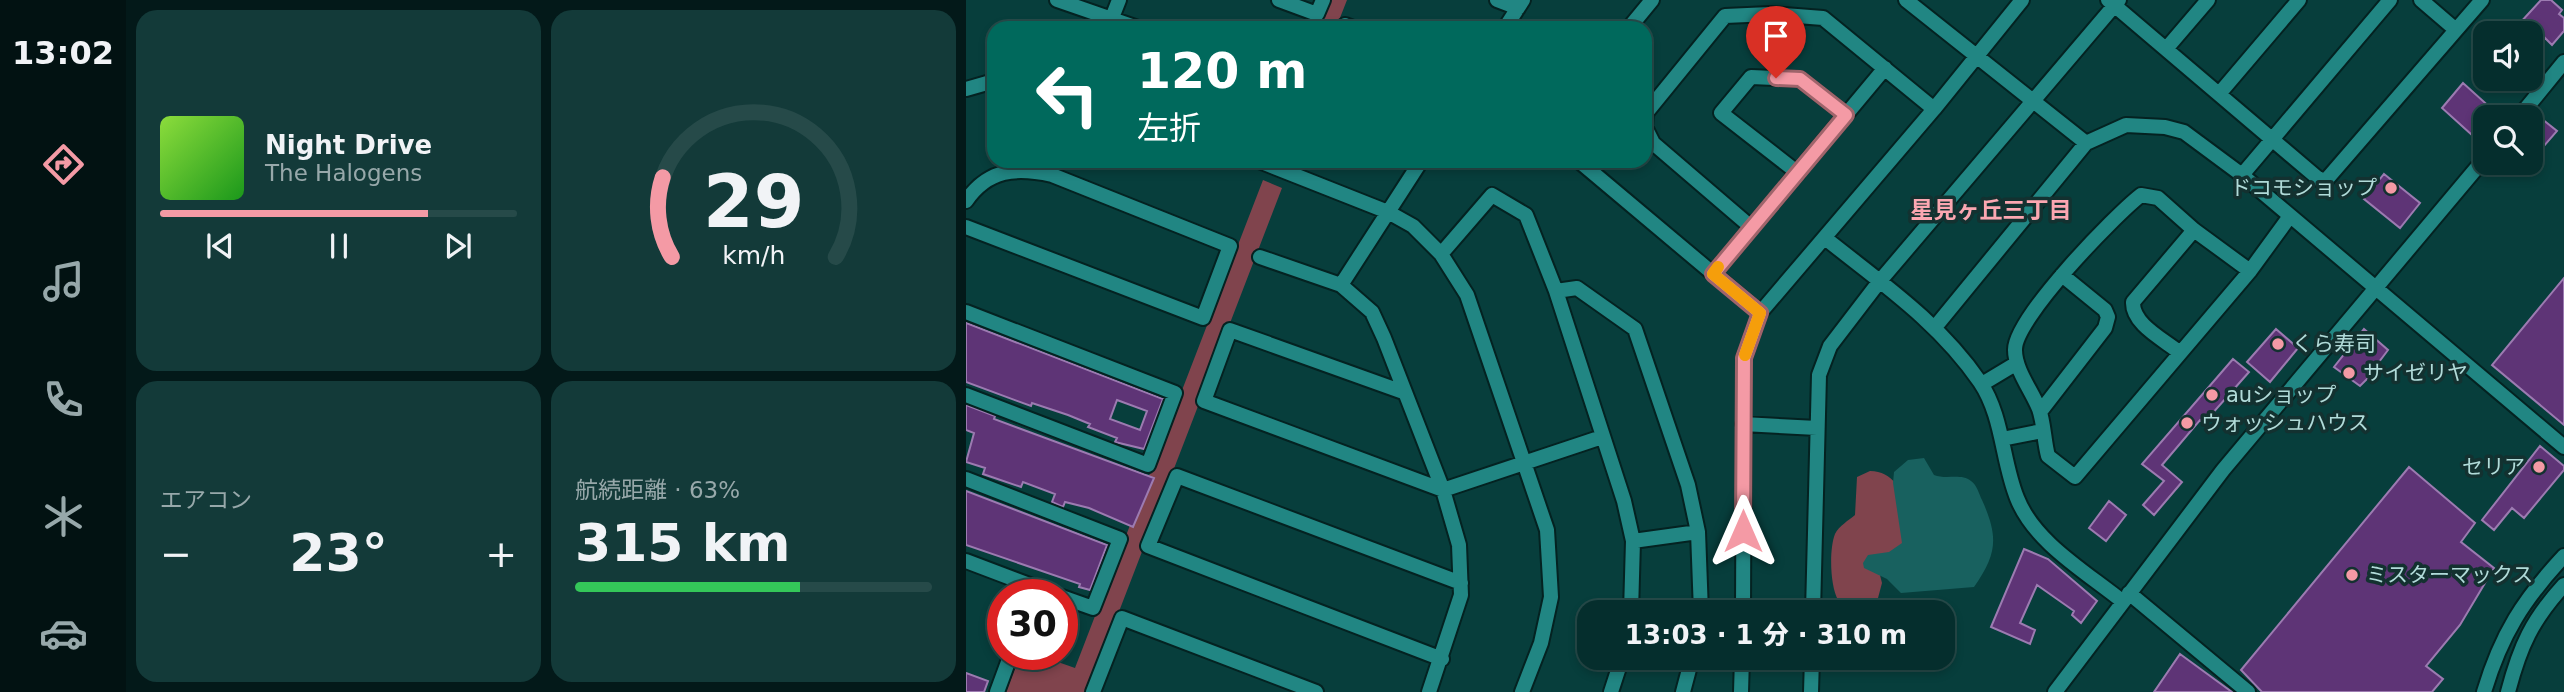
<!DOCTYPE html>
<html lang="ja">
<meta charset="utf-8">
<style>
body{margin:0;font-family:"DejaVu Sans","Noto Sans JP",sans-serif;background:#133a39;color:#f1f3f6;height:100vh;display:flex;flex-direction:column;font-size:26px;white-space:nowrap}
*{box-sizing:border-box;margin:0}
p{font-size:23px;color:#97a8aa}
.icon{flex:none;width:38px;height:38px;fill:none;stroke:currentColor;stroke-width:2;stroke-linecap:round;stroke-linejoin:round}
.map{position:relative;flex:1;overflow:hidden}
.sheet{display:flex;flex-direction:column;gap:10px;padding:10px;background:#031919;width:840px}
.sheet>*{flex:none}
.guide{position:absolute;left:21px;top:21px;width:665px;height:147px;border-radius:21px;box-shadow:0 4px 10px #0003,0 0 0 2px #264a49;background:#00695c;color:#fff;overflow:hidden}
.fabs{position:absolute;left:1507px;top:21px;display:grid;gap:14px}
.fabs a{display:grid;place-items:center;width:70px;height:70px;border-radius:14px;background:#052e2d;box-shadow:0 4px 10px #0003,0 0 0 2px #264a49;font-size:35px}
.speed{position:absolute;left:21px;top:579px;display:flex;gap:14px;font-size:35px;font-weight:700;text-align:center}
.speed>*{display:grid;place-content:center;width:91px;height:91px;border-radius:50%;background:#052e2d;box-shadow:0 4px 10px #0003,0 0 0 2px #264a49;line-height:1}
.speed .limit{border:10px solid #d22;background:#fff;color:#111}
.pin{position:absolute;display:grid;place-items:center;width:60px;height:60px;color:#fff;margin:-72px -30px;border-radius:50% 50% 50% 0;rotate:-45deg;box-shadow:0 0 7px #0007}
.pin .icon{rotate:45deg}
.me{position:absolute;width:77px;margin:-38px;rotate:0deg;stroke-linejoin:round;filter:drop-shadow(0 0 5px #0008)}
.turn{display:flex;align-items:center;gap:24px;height:147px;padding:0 35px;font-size:32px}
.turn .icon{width:91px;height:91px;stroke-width:2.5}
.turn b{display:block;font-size:49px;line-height:60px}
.big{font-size:52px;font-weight:800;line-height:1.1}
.sheet .tile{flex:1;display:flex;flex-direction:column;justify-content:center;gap:10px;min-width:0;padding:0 24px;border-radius:21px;background:#133a39}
.sheet .dial{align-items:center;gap:0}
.dial svg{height:182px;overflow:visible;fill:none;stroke:#264a49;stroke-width:7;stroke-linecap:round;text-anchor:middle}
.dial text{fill:#f1f3f6;stroke:none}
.song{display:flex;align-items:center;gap:21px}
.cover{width:84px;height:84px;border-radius:10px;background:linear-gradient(135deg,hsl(90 70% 55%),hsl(120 70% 35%))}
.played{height:7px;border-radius:4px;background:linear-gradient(90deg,#f49aa5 75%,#264a49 75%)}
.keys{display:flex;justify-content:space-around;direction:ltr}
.heat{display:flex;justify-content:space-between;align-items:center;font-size:38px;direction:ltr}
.charge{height:10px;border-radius:5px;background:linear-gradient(90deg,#34c759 63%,#264a49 0)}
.sheet .tiles{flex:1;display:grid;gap:10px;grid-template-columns:repeat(2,1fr)}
.trip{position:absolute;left:611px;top:600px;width:378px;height:70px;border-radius:21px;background:#052e2d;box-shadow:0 4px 10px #0003,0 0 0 2px #264a49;font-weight:800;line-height:70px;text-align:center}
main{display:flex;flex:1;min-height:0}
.tabs{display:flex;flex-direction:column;width:126px;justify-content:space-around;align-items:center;background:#021212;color:#97a8aa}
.tabs .icon{width:49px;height:49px}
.tabs .selected{color:#f49aa5}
.tabs b{font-size:32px;color:#f1f3f6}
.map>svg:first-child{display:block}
.green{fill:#80444d}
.water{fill:#18615f}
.building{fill:#5e3476;stroke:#9c7bb1;stroke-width:2;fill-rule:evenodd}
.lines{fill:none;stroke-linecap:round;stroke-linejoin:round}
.minor-casing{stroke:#042221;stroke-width:18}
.minor{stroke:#218683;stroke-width:14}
.route-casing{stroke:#9f646b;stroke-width:18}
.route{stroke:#f49aa5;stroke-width:12}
.slow{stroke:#f59e0b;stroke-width:12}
.poi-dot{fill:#f49aa5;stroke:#133130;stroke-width:2.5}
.labels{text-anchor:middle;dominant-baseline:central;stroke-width:7;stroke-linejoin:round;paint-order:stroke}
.poi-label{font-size:21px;fill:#b1dbd9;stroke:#133130;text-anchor:start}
.neighbourhood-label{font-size:23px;font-weight:bold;fill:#fba7b1;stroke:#133130}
</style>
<main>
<nav class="tabs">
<b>13:02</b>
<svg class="icon selected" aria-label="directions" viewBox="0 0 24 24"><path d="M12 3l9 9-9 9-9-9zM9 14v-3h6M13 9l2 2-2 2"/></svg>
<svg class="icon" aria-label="music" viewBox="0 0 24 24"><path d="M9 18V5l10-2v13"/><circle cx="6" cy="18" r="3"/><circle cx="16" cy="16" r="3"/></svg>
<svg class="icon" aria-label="phone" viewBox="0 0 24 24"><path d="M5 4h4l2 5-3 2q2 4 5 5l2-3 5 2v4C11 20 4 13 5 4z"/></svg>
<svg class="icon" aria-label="climate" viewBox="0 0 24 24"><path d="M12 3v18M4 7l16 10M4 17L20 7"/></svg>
<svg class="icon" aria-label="car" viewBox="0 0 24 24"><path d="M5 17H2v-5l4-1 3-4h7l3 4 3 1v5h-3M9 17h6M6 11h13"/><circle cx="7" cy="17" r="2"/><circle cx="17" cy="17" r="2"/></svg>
</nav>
<section class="sheet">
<div class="tiles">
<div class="tile">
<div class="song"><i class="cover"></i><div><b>Night Drive</b><p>The Halogens</p></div></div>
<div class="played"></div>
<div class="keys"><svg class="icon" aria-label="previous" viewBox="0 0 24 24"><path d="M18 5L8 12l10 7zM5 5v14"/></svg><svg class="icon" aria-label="pause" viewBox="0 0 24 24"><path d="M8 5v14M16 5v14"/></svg><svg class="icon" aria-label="next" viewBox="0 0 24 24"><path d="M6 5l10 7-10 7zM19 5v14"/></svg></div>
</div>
<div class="tile dial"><svg viewBox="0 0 100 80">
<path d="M14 69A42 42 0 1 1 86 69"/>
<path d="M14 69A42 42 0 0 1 10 34" stroke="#f49aa5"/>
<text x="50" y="56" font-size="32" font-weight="700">29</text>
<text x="50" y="72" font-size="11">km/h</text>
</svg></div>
<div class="tile"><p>エアコン</p>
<div class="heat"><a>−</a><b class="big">23°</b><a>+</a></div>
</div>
<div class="tile"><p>航続距離 · 63%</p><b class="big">315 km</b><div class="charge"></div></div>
</div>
</section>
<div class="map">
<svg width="1598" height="692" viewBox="0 0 1598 692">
<rect width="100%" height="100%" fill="#073e3c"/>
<path class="green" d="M364 0H381L370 28H353Z
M297 180 316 188 122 692H40L54 655H72L109 668Z
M904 471C942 472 942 519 936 549L911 563 916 583 912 598C897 606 887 605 872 600 864 586 863 549 869 534 873 526 883 520 889 515L891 477Z"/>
<path class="water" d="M958 458 968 475C980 480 995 473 1005 481 1011 485 1013 494 1016 500 1032 536 1032 553 1008 587L935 593 921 579 898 568 897 563 902 555 923 552 936 543 927 483 928 472 942 460Z"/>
<path class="building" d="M1575 0H1585L1596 10 1593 14 1598 18V31L1586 45 1579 38 1574 43 1553 24Z
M1497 83 1527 110 1506 135 1476 108Z
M1576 119 1591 131 1564 162V133Z
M1418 174 1454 203 1434 228 1398 199Z
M1598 278V425L1526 365Z
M0 323 197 399 178 449 149 442 151 438 122 427 124 424 102 415 66 403 65 406 0 382ZM151 400 181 411 174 430 144 419Z
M1310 329 1332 348 1304 382 1281 362Z
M1398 329 1422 350 1410 366 1412 368 1394 386 1368 367Z
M1267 359 1283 372 1238 423 1234 420 1196 465 1216 482 1188 515 1177 505 1198 481 1176 464Z
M0 405 29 416 28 419 188 478 167 527 123 508 99 502 97 507 86 502 89 494 57 482 55 487 17 474 19 468 0 462 8 433 0 430Z
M1574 446 1598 466V470L1558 518 1546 508 1528 530 1516 520Z
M1443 467 1509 523 1495 542 1528 568 1494 625 1460 666 1477 679 1466 692H1296L1275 670Z
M0 491 141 545 124 590 113 587 114 584 0 545Z
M1143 501 1160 515 1140 541 1123 528Z
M1058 549 1082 559 1131 601 1115 623 1106 615 1108 611 1071 585 1054 623 1069 630 1064 644 1025 627Z
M1214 654 1266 692H1188Z
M0 673 22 681 18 692H0Z"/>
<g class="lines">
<g class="minor-casing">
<path id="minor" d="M91 0 172 28
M313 0 351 14 357 0
M531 0 552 8
M940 0 1120 143
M1142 0 1354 180 1361 179 1516 0
M1455 0 1490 30
M142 28 153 0
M378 28 379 25 387 28
M539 28 557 0
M663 28 686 0
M1200 49 1242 0
M0 89 28 81
M1253 94 1333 0
M1553 117 1598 62
M293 161 422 212 447 226 475 254 501 295 581 530 585 597 575 643 556 692
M613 161 794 313
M832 173 755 113 785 77 834 79 880 115
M1276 175 1424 0
M0 201C22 169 50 167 86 175L264 246 237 318 0 227
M785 227 687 143 679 127 680 113 759 16 804 14 857 18 968 109
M859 238C915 283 972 321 1014 382 1037 416 1036 461 1051 498 1068 542 1120 572 1156 601
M475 254 526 195 560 215 590 291 658 501 667 541 665 612
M294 257 375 285 406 312 418 338 477 490 493 545 495 595 463 692
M1284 271 1228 230 1192 198 1175 195C1148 216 1048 319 1049 350 1049 370 1066 391 1073 409 1078 423 1078 441 1082 456L1109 477 1284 271 1324 216
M747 274 919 68
M375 285 455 161
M590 291 611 288 669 329 722 485 732 532 735 612
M0 312 209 393 182 465 0 395
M970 326 1120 143 1160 125 1199 127 1218 132 1276 175 1598 447
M1213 352C1197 339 1166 324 1167 302L1228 230
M1016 384 1051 363
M437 392 264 330 238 401 477 490 636 437
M1074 412 1139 328 1142 317 1139 310 1096 275
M777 424 851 428
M1036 439 1076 431
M0 479 154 539 127 608 96 597
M667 541 732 532
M0 561 90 595
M1163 593 1282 692
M777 611 847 612
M777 612 778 358 794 313 968 109 1056 0
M847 612 853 375 864 346 913 282 1153 0
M476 659 182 546 211 476 495 583
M31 692 45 654
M127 692 156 618 350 692
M645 692 656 658
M717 692 726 658
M775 692 776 658
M845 692 846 658
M1089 692 1257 470 1519 158
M1518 692C1535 635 1557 600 1598 556
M1542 692C1554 646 1566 620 1598 585"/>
</g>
<use href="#minor" class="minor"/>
</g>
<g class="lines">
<g class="route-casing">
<path id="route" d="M777 531 778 358 794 313 747 274 880 115 834 79 810 78"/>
</g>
<use href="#route" class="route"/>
<path class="slow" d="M752 267 747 274 794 313 779 355"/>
</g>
<g class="poi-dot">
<circle cx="1425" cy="188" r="7"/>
<circle cx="1312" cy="344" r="7"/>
<circle cx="1383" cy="373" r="7"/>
<circle cx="1246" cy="395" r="7"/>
<circle cx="1221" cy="423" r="7"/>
<circle cx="1573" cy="467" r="7"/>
<circle cx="1386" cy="575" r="7"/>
</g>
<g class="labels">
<g class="poi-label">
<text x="1411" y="188" text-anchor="end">ドコモショップ</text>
<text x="1326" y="344">くら寿司</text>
<text x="1397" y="373">サイゼリヤ</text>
<text x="1260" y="395">auショップ</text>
<text x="1235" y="423">ウォッシュハウス</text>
<text x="1559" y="467" text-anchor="end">セリア</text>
<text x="1400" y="575">ミスターマックス</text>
</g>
<g class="neighbourhood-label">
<text x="1025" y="210">星見ヶ丘三丁目</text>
</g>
</g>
</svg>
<div class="fabs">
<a><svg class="icon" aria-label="sound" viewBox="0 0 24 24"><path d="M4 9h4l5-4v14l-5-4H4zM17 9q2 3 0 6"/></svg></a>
<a><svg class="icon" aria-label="search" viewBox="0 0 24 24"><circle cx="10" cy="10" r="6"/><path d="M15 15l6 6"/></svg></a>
</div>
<div class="speed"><div class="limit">30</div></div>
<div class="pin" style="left:810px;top:78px;background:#d93025"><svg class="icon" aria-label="arrive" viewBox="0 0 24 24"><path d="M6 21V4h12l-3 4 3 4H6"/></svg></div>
<svg class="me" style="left:777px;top:531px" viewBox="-20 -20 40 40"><path d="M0-17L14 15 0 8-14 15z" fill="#f49aa5" stroke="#fff" stroke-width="4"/></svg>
<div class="trip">13:03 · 1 分 · 310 m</div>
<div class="guide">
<div class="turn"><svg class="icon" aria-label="left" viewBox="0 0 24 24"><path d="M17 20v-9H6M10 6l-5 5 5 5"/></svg><div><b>120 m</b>左折</div></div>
</div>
</div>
</main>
